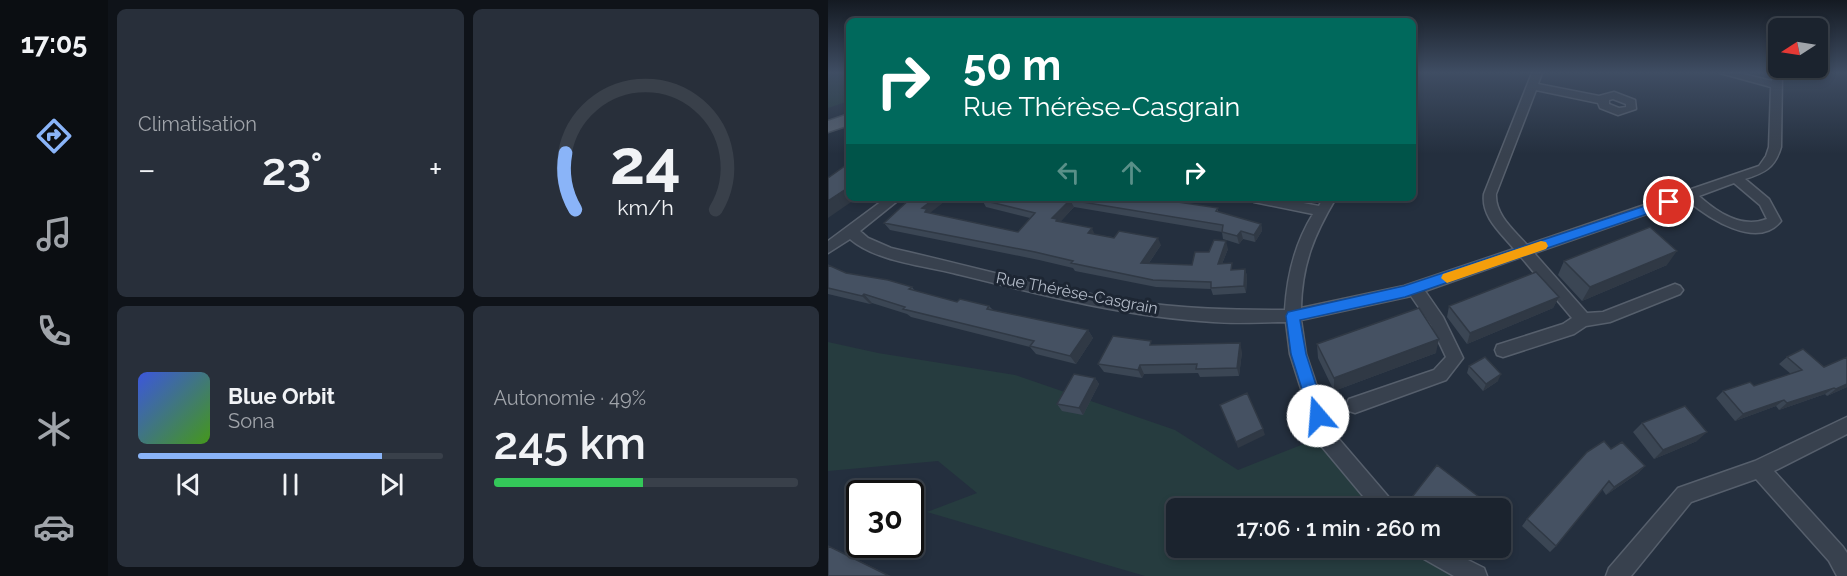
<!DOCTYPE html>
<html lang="fr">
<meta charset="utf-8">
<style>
body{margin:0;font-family:Raleway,sans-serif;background:#282f3a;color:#f1f3f6;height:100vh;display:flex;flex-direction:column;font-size:22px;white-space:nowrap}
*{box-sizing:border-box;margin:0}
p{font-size:20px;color:#a0a4aa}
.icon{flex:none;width:33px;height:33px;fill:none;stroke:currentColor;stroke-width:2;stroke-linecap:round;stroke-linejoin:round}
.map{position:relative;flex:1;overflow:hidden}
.side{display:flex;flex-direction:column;gap:9px;padding:9px;background:#0f1319;width:720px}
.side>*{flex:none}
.top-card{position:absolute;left:18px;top:18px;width:570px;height:183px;border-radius:9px;box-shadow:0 3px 9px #0003,0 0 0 2px #39404a;background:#00695c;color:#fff;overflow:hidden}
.needle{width:39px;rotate:258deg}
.buttons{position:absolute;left:940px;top:18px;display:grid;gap:12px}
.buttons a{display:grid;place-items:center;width:60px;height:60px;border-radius:9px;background:#1b232e;box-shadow:0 3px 9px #0003,0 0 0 2px #39404a;font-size:30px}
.speed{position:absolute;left:18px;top:480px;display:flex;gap:12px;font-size:30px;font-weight:700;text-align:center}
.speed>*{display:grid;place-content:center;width:78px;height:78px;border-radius:50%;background:#1b232e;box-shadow:0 3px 9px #0003,0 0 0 2px #39404a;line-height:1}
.speed .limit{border:3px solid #111;border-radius:9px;background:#fff;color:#111}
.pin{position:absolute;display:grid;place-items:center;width:51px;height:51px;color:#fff;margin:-26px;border:3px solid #fff;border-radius:50%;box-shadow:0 2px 6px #0007}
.me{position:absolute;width:66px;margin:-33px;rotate:342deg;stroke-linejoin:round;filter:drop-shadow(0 0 4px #0008)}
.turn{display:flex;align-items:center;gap:21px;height:126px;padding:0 18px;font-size:27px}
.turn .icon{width:78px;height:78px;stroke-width:2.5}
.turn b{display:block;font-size:42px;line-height:51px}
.lanes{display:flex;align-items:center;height:57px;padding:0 18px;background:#0003;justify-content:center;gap:30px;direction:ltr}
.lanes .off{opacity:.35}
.big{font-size:45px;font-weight:600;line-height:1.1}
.side .tile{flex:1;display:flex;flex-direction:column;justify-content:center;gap:9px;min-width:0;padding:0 21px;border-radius:9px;background:#282f3a}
.side .dial{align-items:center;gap:0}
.dial svg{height:156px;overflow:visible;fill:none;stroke:#39404a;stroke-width:7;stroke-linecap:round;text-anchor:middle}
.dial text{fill:#f1f3f6;stroke:none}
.song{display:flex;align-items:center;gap:18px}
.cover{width:72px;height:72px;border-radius:9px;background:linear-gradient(135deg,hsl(230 70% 55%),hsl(100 70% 35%))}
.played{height:6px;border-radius:3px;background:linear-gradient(90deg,#8ab4f8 80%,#39404a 80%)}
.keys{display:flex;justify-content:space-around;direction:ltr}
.heat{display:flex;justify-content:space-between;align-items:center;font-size:33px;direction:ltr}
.charge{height:9px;border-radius:4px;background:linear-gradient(90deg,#34c759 49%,#39404a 0)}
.side .tiles{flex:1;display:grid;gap:9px;grid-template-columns:repeat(2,1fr)}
.trip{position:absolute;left:338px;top:498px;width:345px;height:60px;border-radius:9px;background:#1b232e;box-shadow:0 3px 9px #0003,0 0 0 2px #39404a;font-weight:600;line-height:60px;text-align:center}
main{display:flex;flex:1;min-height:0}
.dock{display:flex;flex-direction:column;width:108px;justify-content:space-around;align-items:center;background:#0b0e12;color:#a0a4aa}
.dock .icon{width:42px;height:42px}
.dock .selected{color:#8ab4f8}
.dock b{font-size:27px;color:#f1f3f6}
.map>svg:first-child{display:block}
.green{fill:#263c3f}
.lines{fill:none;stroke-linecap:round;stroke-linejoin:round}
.minor-casing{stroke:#565f6c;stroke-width:3}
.primary-casing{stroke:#414a57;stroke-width:3}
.minor{fill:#38414e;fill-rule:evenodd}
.primary{fill:#56606e;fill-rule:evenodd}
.wall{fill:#3b4654}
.shaded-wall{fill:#303945}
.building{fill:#455162;stroke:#303945;stroke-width:1.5}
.route{fill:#1a73e8;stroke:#114b97;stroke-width:1.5}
.slow{fill:#f59e0b}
.labels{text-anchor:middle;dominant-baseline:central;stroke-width:6;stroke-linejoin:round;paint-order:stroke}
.street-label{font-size:16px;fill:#b4bcc9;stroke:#1d2633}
</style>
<main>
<nav class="dock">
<b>17:05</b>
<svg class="icon selected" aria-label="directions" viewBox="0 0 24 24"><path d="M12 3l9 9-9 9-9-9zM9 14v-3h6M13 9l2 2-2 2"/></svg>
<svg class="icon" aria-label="music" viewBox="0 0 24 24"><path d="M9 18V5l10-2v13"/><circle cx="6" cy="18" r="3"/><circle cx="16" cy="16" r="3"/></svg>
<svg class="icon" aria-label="phone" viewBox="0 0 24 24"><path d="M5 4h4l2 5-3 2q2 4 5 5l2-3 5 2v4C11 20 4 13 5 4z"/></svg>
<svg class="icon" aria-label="climate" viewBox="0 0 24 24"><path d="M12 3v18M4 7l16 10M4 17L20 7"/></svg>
<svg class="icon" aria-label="car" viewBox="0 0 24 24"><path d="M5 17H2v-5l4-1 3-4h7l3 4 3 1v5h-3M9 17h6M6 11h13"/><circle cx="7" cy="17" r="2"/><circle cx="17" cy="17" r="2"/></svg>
</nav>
<section class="side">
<div class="tiles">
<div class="tile"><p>Climatisation</p>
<div class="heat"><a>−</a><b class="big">23°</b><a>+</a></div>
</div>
<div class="tile dial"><svg viewBox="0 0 100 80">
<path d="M14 69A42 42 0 1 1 86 69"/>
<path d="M14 69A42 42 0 0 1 9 40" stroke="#8ab4f8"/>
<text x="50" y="56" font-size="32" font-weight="700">24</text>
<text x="50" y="72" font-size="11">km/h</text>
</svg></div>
<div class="tile">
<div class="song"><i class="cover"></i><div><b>Blue Orbit</b><p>Sona</p></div></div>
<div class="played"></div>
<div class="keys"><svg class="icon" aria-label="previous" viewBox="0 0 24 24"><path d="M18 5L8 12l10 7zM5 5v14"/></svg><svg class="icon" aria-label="pause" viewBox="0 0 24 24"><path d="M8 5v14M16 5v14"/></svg><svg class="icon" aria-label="next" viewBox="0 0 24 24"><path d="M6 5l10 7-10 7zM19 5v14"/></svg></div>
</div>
<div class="tile"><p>Autonomie · 49%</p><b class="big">245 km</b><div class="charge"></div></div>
</div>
</section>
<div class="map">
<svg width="1019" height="576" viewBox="0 0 1019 576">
<rect width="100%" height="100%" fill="#242f3e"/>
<path class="green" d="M0 73H21V101L0 108Z
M0 342 50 353 187 375 347 430 410 470 496 436 557 508H348V548H596L648 576H317L99 512 149 493 110 461 0 471Z"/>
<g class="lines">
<g class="minor-casing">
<path id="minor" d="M704 73H714L710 84 771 96 786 92 807 100 808 109 790 115 772 108 770 103 708 90 668 194C667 215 686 230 699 245L931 166 938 156 941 147 943 87 892 73H911L944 81V73H954L953 147C947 168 936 173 917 179L941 199 953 221C929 251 879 217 859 200L706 253 759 313 775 312 847 284 852 286 855 290 852 294 782 322 758 326 746 334 675 357 669 355 667 350 669 345 735 324 744 318 693 257 597 291 615 317 635 358 618 380 527 413 521 411 518 405 521 399 606 370 618 357 603 325 583 296 473 320 478 354 504 431 564 501 567 508H545L490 442 462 354 458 322C434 322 409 324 385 322 297 317 210 294 125 273 92 265 48 261 22 239L0 253V241L58 198H73L32 231 40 238 63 248C142 266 222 289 303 301 354 309 406 310 457 310 459 276 467 243 485 214L426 202 420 198H449L491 206 495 198H508C486 235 474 264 473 308L576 286 686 249C673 233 653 217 656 194ZM785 99 798 104V107L791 108 781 104V100ZM906 183 932 205 939 219C913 229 889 212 871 196Z
M1019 417V434L946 471 1015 547 1019 553V576H1009L1001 561 928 479 863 502 803 576H778L781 568 850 488 927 461Z
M586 548H616L656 568 659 576H626L589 555Z"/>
</g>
<g class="primary-casing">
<path id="primary" d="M21 114V125L0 132V121Z"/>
</g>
<use href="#minor" class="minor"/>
<use href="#primary" class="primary"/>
</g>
<path class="wall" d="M323 198 390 208V212L433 224 434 231 427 242 415 239 411 244 395 239 394 232 246 207 232 222 266 234 333 245 321 263 364 265 381 252 400 249 394 264 405 270 417 269 419 276 418 293 385 295 383 289 328 287 247 271 245 268 211 260 62 230 56 223 103 213 190 232 202 218 158 207 154 200Z
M736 261 839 265 754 301 730 275Z
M0 265 18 273 84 287 87 291 129 302 161 306 165 310 260 330 265 338 248 364 208 354 202 347 83 317 79 314 44 303 42 304 0 294Z
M731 297 725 308 639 344 619 317 621 306Z
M489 344 608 353 506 391 490 358Z
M325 345 414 352 411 376 372 377 370 373 316 374 314 378 276 372 270 364Z
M959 357 1019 387 999 396 997 394 951 410 948 406 907 421 888 398 895 391 926 386 963 374 951 364Z
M641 366 670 381 655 391 639 373Z
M267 378 271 384 255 415 234 411 229 404Z
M814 423 869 441 826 459 805 432Z
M783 449 817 466 809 474 778 495 774 489 728 546 722 552 694 526 699 519Z
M584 497H651L645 508H587L582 505Z"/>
<path class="shaded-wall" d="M21 187V198H29L0 218V201Z
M107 198H121L102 213V219L94 208Z
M242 200 246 207 231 223 224 218Z
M433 224 434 231 427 242 426 235Z
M264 228 267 235 260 233Z
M413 231 415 239 411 244 409 236Z
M330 238 333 245 316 270 313 263Z
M398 241 400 249 391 271 390 264Z
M849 251 839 265 754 301 762 287Z
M417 269 419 276 418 293 416 286Z
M36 294 44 303 42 304 34 296Z
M731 297 725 308 639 344 642 333Z
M260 330 265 338 248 364 242 356Z
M611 339 608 353 506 391V378Z
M412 343 414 352 411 376 409 368Z
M312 365 316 374 314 378 310 370Z
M673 374 670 381 655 391 658 384Z
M267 378 271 384 255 415 251 408Z
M1019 384V387L999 396 1008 389Z
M1006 388 997 394 951 410 959 403Z
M956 400 948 406 907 421 915 414Z
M435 429 437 435 410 448 408 442Z
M879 432 869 441 826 459 835 450Z
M817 466 809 474 778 495 786 487Z
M0 546 10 550 63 576H61Z"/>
<path class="building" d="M21 163V187L0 201V178Z
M83 198H107L94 208 99 209 97 212 190 232 207 213 154 200 156 198H323L390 208 388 211 433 224 426 235 413 231 409 236 394 232 395 225 242 200 224 218 229 219 228 221 264 228 260 233 286 238 291 231 330 238 313 263 364 265 367 252H381L386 240 398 241 390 264 404 263 403 270 417 269 416 286 383 288V282L325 280 243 263 245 261 207 252 56 223Z
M822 227 849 251 762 287 736 261Z
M0 265 18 273 60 280 84 287 81 289 129 302 132 299 161 306 159 309 260 330 242 356 202 346 206 341 75 309 77 307 36 294 34 296 0 288Z
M708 272 731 297 642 333 621 306Z
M591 308 611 339 506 378 489 344Z
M285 336 323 341 322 345 412 343 409 368 368 369 369 364 312 365 310 370 270 364Z
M975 349 996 367 1019 357V384L1008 389 1006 388 959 403 956 400 915 414 895 391 922 382 926 386 974 370 959 357Z
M657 357 673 374 658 384 641 366Z
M246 374 267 378 251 408 229 404Z
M419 393 435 429 408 442 392 405Z
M857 406 879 432 835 450 814 423Z
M776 441 783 449 794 442 817 466 786 487 781 481 728 546 699 519 759 452Z
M609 465 651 497 643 508H599L584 497Z
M0 546 61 576H0Z"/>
<linearGradient id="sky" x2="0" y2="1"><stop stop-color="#141a22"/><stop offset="0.47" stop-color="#3f4d63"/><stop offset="1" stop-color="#3f4d63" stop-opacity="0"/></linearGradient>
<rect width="1019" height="154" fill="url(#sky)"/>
<path class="route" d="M841 198 847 202 845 205 577 297 472 320 478 354 498 416 495 421 490 423 484 421 463 354 458 316 460 312 576 286Z"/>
<path class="slow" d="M713 241 718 242 720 246 718 249 619 283 613 278 615 274Z"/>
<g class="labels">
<g class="street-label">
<text transform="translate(249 293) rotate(11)">Rue Thérèse-Casgrain</text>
</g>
</g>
</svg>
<div class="buttons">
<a><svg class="needle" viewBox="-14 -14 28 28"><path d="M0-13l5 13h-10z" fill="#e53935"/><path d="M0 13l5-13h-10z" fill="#a0a4aa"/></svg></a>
</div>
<div class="speed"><div class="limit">30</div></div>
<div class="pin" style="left:841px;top:202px;background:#d93025"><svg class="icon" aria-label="arrive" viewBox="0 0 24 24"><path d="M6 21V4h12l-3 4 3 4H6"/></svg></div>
<svg class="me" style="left:490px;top:416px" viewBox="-20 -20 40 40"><circle r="19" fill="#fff"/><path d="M0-13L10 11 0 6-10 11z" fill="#1a73e8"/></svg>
<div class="trip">17:06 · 1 min · 260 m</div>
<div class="top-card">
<div class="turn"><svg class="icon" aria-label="right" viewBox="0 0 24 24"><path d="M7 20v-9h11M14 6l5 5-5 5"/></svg><div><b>50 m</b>Rue Thérèse-Casgrain</div></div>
<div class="lanes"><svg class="icon off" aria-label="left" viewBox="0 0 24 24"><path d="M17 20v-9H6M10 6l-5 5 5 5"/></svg><svg class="icon off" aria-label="ahead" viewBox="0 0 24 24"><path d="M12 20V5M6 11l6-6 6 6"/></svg><svg class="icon" aria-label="right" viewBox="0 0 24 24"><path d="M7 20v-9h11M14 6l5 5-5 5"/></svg></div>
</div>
</div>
</main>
